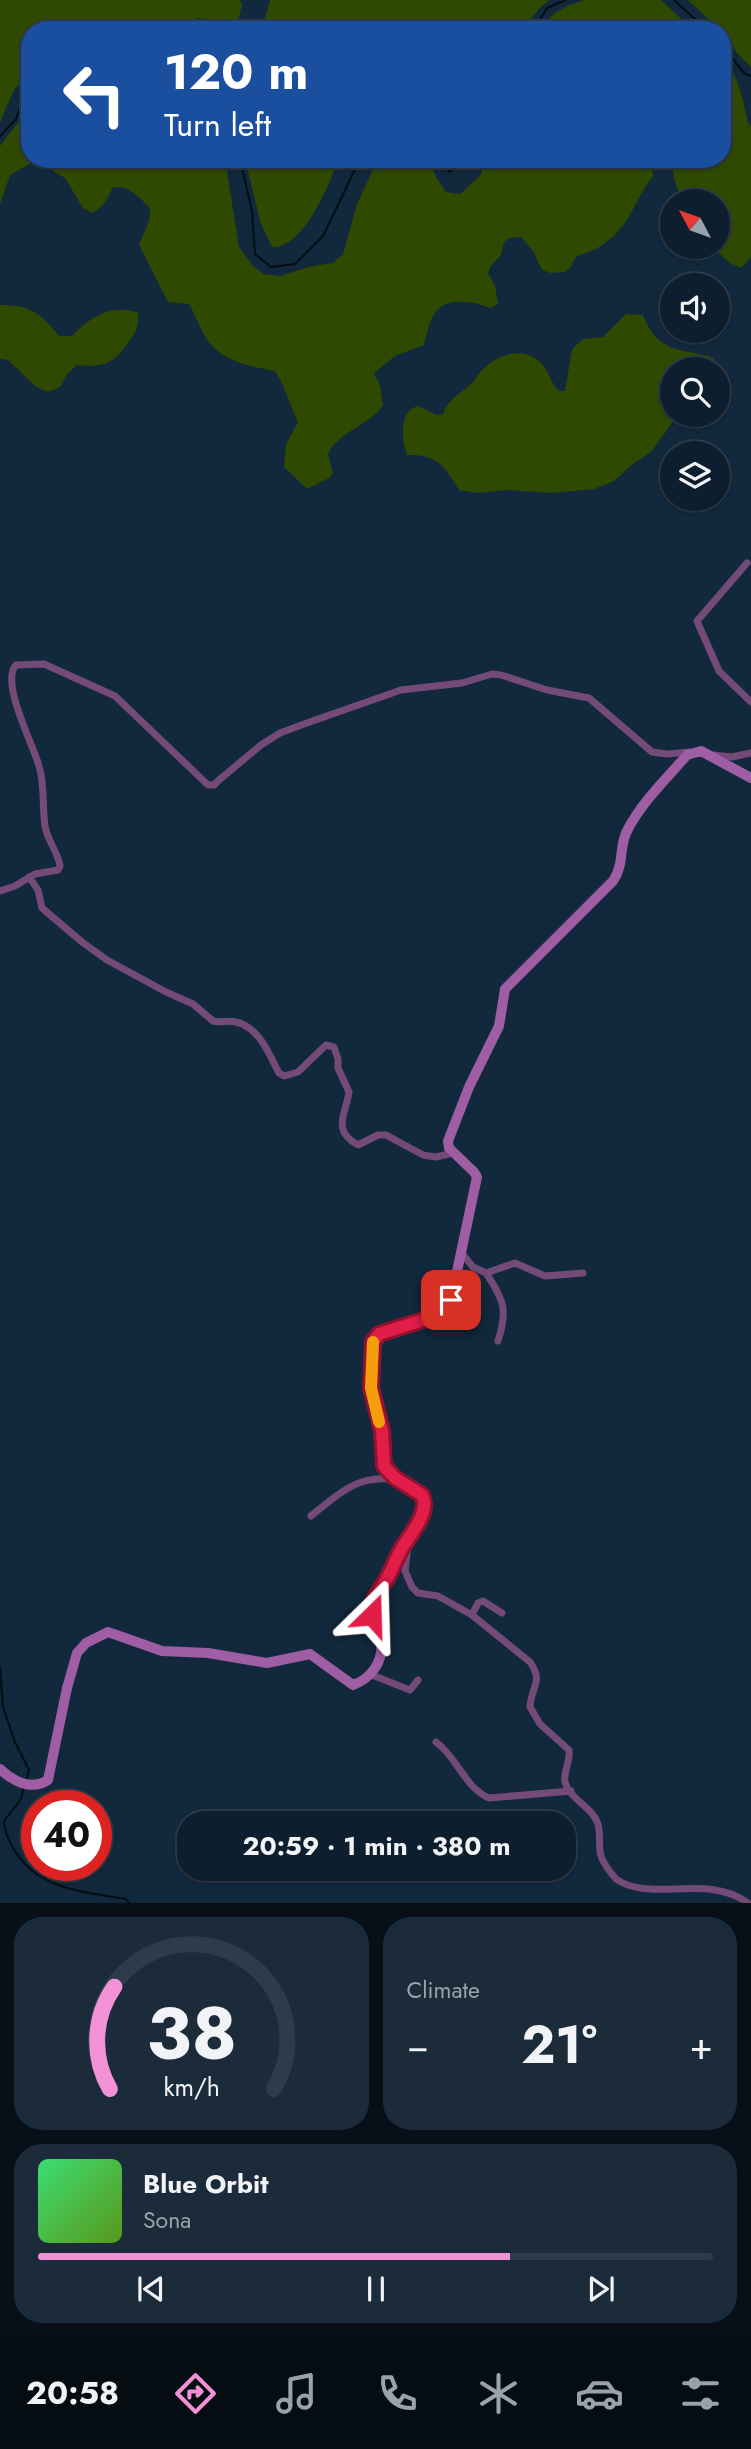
<!DOCTYPE html>
<meta charset="utf-8">
<style>
body{margin:0;font-family:Jost,sans-serif;background:#1b2b3a;color:#f1f3f6;height:100vh;display:flex;flex-direction:column;font-size:26px;white-space:nowrap}
*{box-sizing:border-box;margin:0}
p{font-size:23px;color:#9aa2aa}
.icon{flex:none;width:38px;height:38px;fill:none;stroke:currentColor;stroke-width:2;stroke-linecap:round;stroke-linejoin:round}
.map{position:relative;height:1903px;overflow:hidden}
.details{display:flex;flex-direction:column;gap:14px;padding:14px;background:#071019;flex:1}
.details>*{flex:none}
.guide{position:absolute;left:21px;top:21px;width:710px;height:147px;border-radius:28px;box-shadow:0 2px 5px #0004,0 0 0 2px #2d3c4a;background:#1a4fa0;color:#fff;overflow:hidden}
.needle{width:46px;rotate:311deg}
.controls{position:absolute;left:660px;top:189px;display:grid;gap:14px}
.controls a{display:grid;place-items:center;width:70px;height:70px;border-radius:50%;background:#0d1e2e;box-shadow:0 2px 5px #0004,0 0 0 2px #2d3c4a;font-size:35px}
.speed{position:absolute;left:21px;top:1790px;display:flex;gap:14px;font-size:35px;font-weight:700;text-align:center}
.speed>*{display:grid;place-content:center;width:91px;height:91px;border-radius:50%;background:#0d1e2e;box-shadow:0 2px 5px #0004,0 0 0 2px #2d3c4a;line-height:1}
.speed .limit{border:10px solid #d22;background:#fff;color:#111}
.pin{position:absolute;display:grid;place-items:center;width:60px;height:60px;color:#fff;margin:-30px;border-radius:14px;box-shadow:0 4px 10px #0006}
.me{position:absolute;width:77px;margin:-38px;rotate:22deg;stroke-linejoin:round;filter:drop-shadow(0 0 5px #0008)}
.turn{display:flex;align-items:center;gap:24px;height:147px;padding:0 28px;font-size:32px}
.turn .icon{width:91px;height:91px;stroke-width:2.5}
.turn b{display:block;font-size:49px;line-height:60px}
.big{font-size:52px;font-weight:700;line-height:1.1}
.details .card{flex:1;display:flex;flex-direction:column;justify-content:center;gap:10px;min-width:0;padding:0 24px;border-radius:28px;background:#1b2b3a}
.details .dial{align-items:center;gap:0}
.dial svg{height:182px;overflow:visible;fill:none;stroke:#2d3c4a;stroke-width:7;stroke-linecap:round;text-anchor:middle}
.dial text{fill:#f1f3f6;stroke:none}
.song{display:flex;align-items:center;gap:21px}
.cover{width:84px;height:84px;border-radius:10px;background:linear-gradient(135deg,hsl(140 70% 55%),hsl(90 70% 35%))}
.played{height:7px;border-radius:4px;background:linear-gradient(90deg,#f391d6 70%,#2d3c4a 70%)}
.keys{display:flex;justify-content:space-around;direction:ltr}
.heat{display:flex;justify-content:space-between;align-items:center;font-size:38px;direction:ltr}
.details .tiles{flex:1;display:grid;gap:14px;grid-template-columns:1fr 1fr}
.card:last-child{grid-column:span 2}
.trip{position:absolute;left:177px;top:1811px;width:399px;height:70px;border-radius:28px;background:#0d1e2e;box-shadow:0 2px 5px #0004,0 0 0 2px #2d3c4a;font-weight:700;line-height:70px;text-align:center}
.dock{display:flex;height:112px;justify-content:space-around;align-items:center;background:#050c12;color:#9aa2aa}
.dock .icon{width:49px;height:49px}
.dock .active{color:#f391d6}
.dock b{font-size:32px;color:#f1f3f6}
.map>svg:first-child{display:block}
.green{fill:#304900}
.lines{fill:none;stroke-linecap:round;stroke-linejoin:round}
.stream{stroke:#010f14;stroke-width:2}
.street{stroke:#744b77;stroke-width:7}
.secondary{stroke:#9f5ea4;stroke-width:10}
.route-casing{stroke:#92132f;stroke-width:18}
.route{stroke:#e11d48;stroke-width:12}
.slow{stroke:#f59e0b;stroke-width:12}
</style>
<div class="map">
<svg width="751" height="1903" viewBox="0 0 751 1903">
<rect width="100%" height="100%" fill="#11283d"/>
<path class="green" d="M0 0H240L242 5 237 24 199 18 186 21 173 30H120L107 27 85 30H30V70L14 90 0 122Z
M270 0H549L540 8 522 30H266L264 22Z
M584 0H661L693 30H541C550 12 566 6 584 0Z
M688 0H751V67L737 53 723 30H720Z
M723 58C740 80 742 96 748 123L751 126V257L741 268 730 263 712 247H718V201H682C678 187 668 173 676 159H723Z
M30 97V159H38L10 175 0 204V146L22 117Z
M45 159H225L239 247 253 266 264 274 280 276 312 266 333 263 343 254 357 204 378 159H429L436 177 446 192 460 194 481 175 484 159H652L653 176 645 187 627 220 614 236 598 248 576 257 570 268 564 272 551 273 542 270 533 251 521 237 509 238 504 242 501 255 490 267 488 274 495 285 498 304 491 308C485 307 480 304 475 303 436 297 432 312 424 345L395 356 374 373 380 385 383 405C369 426 340 430 328 454L333 473 329 478 307 489 284 467 286 444 298 422C289 404 286 387 275 371 254 367 229 363 213 347 202 336 197 317 189 304L168 302 139 245 149 221 150 208C139 197 130 186 113 187 108 198 103 208 92 213L83 208 65 178 54 172Z
M245 159H338C331 183 302 250 272 247L261 224Z
M0 305C31 305 40 313 59 336H72C90 317 112 303 138 313 139 325 137 330 130 340 115 363 104 368 77 365L67 374 60 387 48 392 36 387 8 360 0 359Z
M626 314 643 315C656 350 676 349 709 356L714 359 717 369H672V415H678L651 452 634 463 614 481 594 489 551 493 507 490 478 493 459 490C444 465 436 454 407 455 402 440 398 411 418 406L436 415 443 414C448 400 458 395 469 386 474 382 478 374 483 369 496 357 515 348 533 357 549 365 549 382 559 391H565L572 349 583 339 603 337Z"/>
<g class="lines">
<path class="stream" d="M674 0 707 30
M189 30 191 27 212 26 220 30
M534 30 547 8 566 0
M723 47 745 74 751 76
M0 136 16 119 30 79
M240 159 252 211 255 254 271 267 295 264 323 236 360 159
M442 159 449 172 463 163 465 159
M0 1667 3 1707 15 1742 29 1770 26 1781
M24 1786 21 1799 4 1821C5 1834 9 1841 15 1851 39 1890 85 1892 126 1899L129 1903"/>
<path class="street" d="M747 563 697 621 719 671 751 702
M713 755 732 757 751 753
M29 877 38 890 42 908 82 942 107 960 166 992 193 1004 213 1021C221 1023 228 1020 236 1022 259 1027 269 1054 279 1073L284 1076 298 1072 326 1045 334 1047 338 1059V1068L349 1092C346 1114 331 1130 358 1145L378 1135H386L423 1155 436 1157 453 1153
M0 891 15 886 35 874 58 870 60 866C58 852 47 840 45 826 42 806 45 785 39 766 33 744 0 682 16 665L44 664 115 696 208 785H214L219 780 261 745 280 733 304 724 401 690 462 683 492 674 501 675 547 690 589 698 652 752 667 754 690 752
M460 1251 473 1267 486 1273 515 1263 545 1276 583 1273
M486 1273C504 1300 508 1310 498 1341
M311 1516C338 1494 359 1473 396 1480
M408 1544 405 1571 412 1587 418 1593 438 1596 472 1615 530 1662C544 1682 531 1686 530 1707L540 1724 569 1750C571 1761 563 1771 565 1782 569 1799 593 1807 598 1824 601 1835 598 1846 601 1856 604 1865 610 1872 616 1879 649 1903 708 1873 748 1903
M472 1615 478 1603 483 1601 502 1613
M372 1675 410 1690 418 1680
M436 1742C457 1757 465 1788 489 1798L571 1791"/>
<path class="secondary" d="M0 1769C13 1781 31 1791 48 1780L67 1688 77 1653 86 1643 108 1632 162 1651 208 1653 267 1663 310 1654 353 1685C370 1679 384 1662 381 1642 379 1629 371 1619 371 1605L419 1521 425 1500 419 1492 395 1478 384 1466 382 1431 371 1388 373 1342 379 1334 436 1316 447 1307 451 1300 477 1177 474 1172 449 1148 448 1141 469 1087 499 1026 505 989 613 881C624 865 619 850 626 833 640 804 666 779 687 755L701 751 751 778"/>
</g>
<g class="lines">
<g class="route-casing">
<path id="route" d="M372 1615C370 1599 379 1593 386 1580 392 1571 395 1560 401 1550 409 1535 431 1513 422 1495L395 1478 384 1466 382 1431 371 1388 373 1342 379 1334 436 1316 451 1300"/>
</g>
<use href="#route" class="route"/>
<path class="slow" d="M373 1342 371 1388 379 1422"/>
</g>
</svg>
<div class="controls">
<a><svg class="needle" viewBox="-14 -14 28 28"><path d="M0-13l5 13h-10z" fill="#e53935"/><path d="M0 13l5-13h-10z" fill="#9aa2aa"/></svg></a>
<a><svg class="icon" aria-label="sound" viewBox="0 0 24 24"><path d="M4 9h4l5-4v14l-5-4H4zM17 9q2 3 0 6"/></svg></a>
<a><svg class="icon" aria-label="search" viewBox="0 0 24 24"><circle cx="10" cy="10" r="6"/><path d="M15 15l6 6"/></svg></a>
<a><svg class="icon" aria-label="layers" viewBox="0 0 24 24"><path d="M12 4l9 5-9 5-9-5zM3 14l9 5 9-5"/></svg></a>
</div>
<div class="speed"><div class="limit">40</div></div>
<div class="pin" style="left:451px;top:1300px;background:#d93025"><svg class="icon" aria-label="arrive" viewBox="0 0 24 24"><path d="M6 21V4h12l-3 4 3 4H6"/></svg></div>
<svg class="me" style="left:372px;top:1615px" viewBox="-20 -20 40 40"><path d="M0-17L14 15 0 8-14 15z" fill="#e11d48" stroke="#fff" stroke-width="4"/></svg>
<div class="trip">20:59 · 1 min · 380 m</div>
<div class="guide">
<div class="turn"><svg class="icon" aria-label="left" viewBox="0 0 24 24"><path d="M17 20v-9H6M10 6l-5 5 5 5"/></svg><div><b>120 m</b>Turn left</div></div>
</div>
</div>
<section class="details">
<div class="tiles">
<div class="card dial"><svg viewBox="0 0 100 80">
<path d="M14 69A42 42 0 1 1 86 69"/>
<path d="M14 69A42 42 0 0 1 16 24" stroke="#f391d6"/>
<text x="50" y="56" font-size="32" font-weight="700">38</text>
<text x="50" y="72" font-size="11">km/h</text>
</svg></div>
<div class="card"><p>Climate</p>
<div class="heat"><a>−</a><b class="big">21°</b><a>+</a></div>
</div>
<div class="card">
<div class="song"><i class="cover"></i><div><b>Blue Orbit</b><p>Sona</p></div></div>
<div class="played"></div>
<div class="keys"><svg class="icon" aria-label="previous" viewBox="0 0 24 24"><path d="M18 5L8 12l10 7zM5 5v14"/></svg><svg class="icon" aria-label="pause" viewBox="0 0 24 24"><path d="M8 5v14M16 5v14"/></svg><svg class="icon" aria-label="next" viewBox="0 0 24 24"><path d="M6 5l10 7-10 7zM19 5v14"/></svg></div>
</div>
</div>
</section>
<nav class="dock">
<b>20:58</b>
<svg class="icon active" aria-label="directions" viewBox="0 0 24 24"><path d="M12 3l9 9-9 9-9-9zM9 14v-3h6M13 9l2 2-2 2"/></svg>
<svg class="icon" aria-label="music" viewBox="0 0 24 24"><path d="M9 18V5l10-2v13"/><circle cx="6" cy="18" r="3"/><circle cx="16" cy="16" r="3"/></svg>
<svg class="icon" aria-label="phone" viewBox="0 0 24 24"><path d="M5 4h4l2 5-3 2q2 4 5 5l2-3 5 2v4C11 20 4 13 5 4z"/></svg>
<svg class="icon" aria-label="climate" viewBox="0 0 24 24"><path d="M12 3v18M4 7l16 10M4 17L20 7"/></svg>
<svg class="icon" aria-label="car" viewBox="0 0 24 24"><path d="M5 17H2v-5l4-1 3-4h7l3 4 3 1v5h-3M9 17h6M6 11h13"/><circle cx="7" cy="17" r="2"/><circle cx="17" cy="17" r="2"/></svg>
<svg class="icon" aria-label="filters" viewBox="0 0 24 24"><path d="M4 7h16M4 17h16"/><circle cx="9" cy="7" r="2"/><circle cx="15" cy="17" r="2"/></svg>
</nav>
